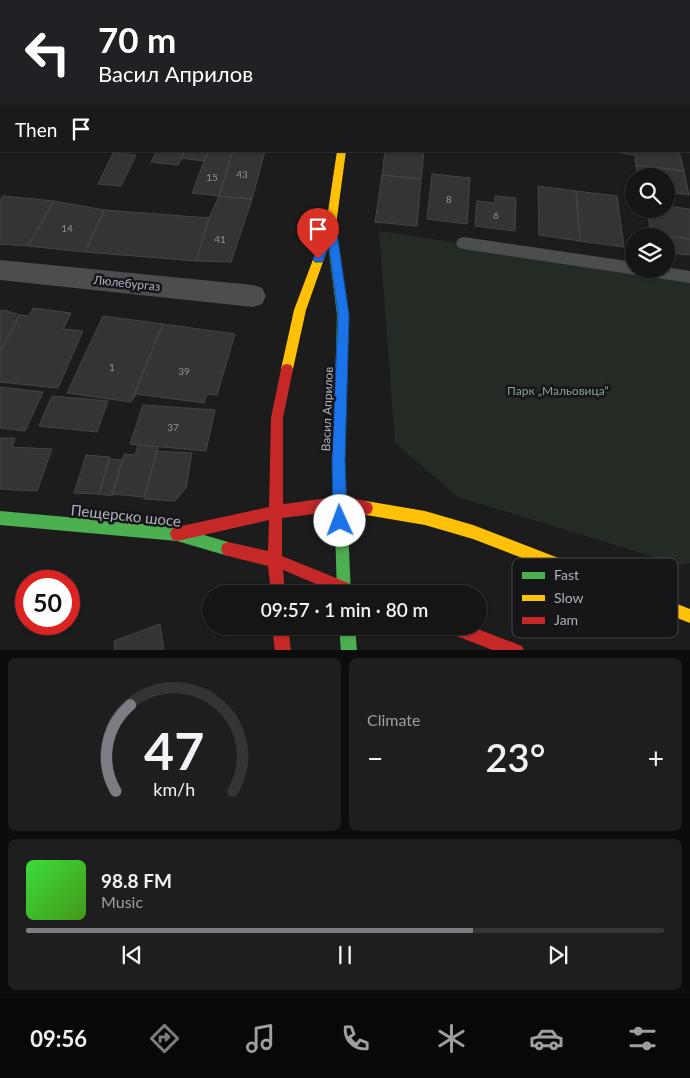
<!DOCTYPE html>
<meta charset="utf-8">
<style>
body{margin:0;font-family:Lato,sans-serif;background:#1e1e1e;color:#f1f3f6;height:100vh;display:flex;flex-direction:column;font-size:19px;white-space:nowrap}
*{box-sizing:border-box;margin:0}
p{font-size:16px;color:#9d9fa0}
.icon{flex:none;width:28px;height:28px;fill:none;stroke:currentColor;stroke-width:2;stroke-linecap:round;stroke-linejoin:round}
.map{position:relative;height:650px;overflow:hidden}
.side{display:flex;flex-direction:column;gap:8px;padding:8px;background:#0c0c0c;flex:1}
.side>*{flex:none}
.hud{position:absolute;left:0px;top:0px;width:690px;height:152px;box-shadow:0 1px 4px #0004,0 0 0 1px #343434;background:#202124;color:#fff;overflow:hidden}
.buttons{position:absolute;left:625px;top:168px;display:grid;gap:10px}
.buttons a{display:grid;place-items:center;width:50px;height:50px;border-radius:50%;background:#151515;box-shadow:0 1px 4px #0004,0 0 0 1px #343434;font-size:25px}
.speed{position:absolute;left:15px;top:570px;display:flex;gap:10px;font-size:25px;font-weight:700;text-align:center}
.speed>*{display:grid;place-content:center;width:65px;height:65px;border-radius:50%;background:#151515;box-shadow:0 1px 4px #0004,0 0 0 1px #343434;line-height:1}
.speed .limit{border:8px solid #d22;background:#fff;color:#111}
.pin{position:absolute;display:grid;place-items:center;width:42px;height:42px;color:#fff;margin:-51px -21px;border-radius:50% 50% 50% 0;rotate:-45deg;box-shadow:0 0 5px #0007}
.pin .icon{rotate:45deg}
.me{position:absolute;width:55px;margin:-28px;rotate:358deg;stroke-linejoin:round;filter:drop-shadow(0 0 4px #0008)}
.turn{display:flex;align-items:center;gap:18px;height:105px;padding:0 15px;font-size:22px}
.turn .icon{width:65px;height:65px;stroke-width:2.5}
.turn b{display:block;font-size:35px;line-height:42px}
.then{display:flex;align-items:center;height:48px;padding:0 15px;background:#0003;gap:10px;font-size:19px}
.big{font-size:38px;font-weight:600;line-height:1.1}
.side .widget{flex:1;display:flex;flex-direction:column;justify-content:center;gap:8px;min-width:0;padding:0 18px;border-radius:8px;background:#1e1e1e}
.side .dial{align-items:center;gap:0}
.dial svg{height:130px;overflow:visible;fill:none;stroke:#343434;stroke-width:7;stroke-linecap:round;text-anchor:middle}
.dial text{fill:#f1f3f6;stroke:none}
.song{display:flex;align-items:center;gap:15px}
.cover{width:60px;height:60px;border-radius:8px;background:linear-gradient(135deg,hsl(120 70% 55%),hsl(100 70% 35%))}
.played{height:5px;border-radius:2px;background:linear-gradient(90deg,#7b7d83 70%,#343434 70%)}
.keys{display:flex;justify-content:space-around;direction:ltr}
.heat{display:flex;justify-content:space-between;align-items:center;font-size:28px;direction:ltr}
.side .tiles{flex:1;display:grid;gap:8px;grid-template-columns:1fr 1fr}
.widget:last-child{grid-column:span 2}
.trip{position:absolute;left:202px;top:585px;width:285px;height:50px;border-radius:25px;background:#151515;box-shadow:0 1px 4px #0004,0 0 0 1px #343434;font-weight:600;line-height:50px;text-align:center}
.tab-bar{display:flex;height:80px;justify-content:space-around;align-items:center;background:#080808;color:#9d9fa0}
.tab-bar .icon{width:35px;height:35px}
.tab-bar .current{color:#7b7d83}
.tab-bar b{font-size:22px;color:#f1f3f6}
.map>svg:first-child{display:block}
.green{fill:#242b25}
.building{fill:#343434;stroke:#444548}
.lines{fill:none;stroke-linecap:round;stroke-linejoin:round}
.lane{fill:#4c4d4f;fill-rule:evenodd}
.street{fill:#4c4d4f;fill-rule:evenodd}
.fast{fill:#4caf50;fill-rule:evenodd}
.slow{fill:#ffc107;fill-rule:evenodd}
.jam{fill:#c62828;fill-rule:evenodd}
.route{fill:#1a73e8;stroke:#114b97}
.labels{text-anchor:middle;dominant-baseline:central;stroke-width:5;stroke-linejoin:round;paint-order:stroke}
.number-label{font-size:10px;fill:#909299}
.street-label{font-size:12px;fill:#aeb1bb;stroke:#161618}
.park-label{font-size:12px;fill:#87a58b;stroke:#161618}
.near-street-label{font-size:15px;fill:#aeb1bb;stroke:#161618}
.key{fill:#161618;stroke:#444449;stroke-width:1}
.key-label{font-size:14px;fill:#aeb1bb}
</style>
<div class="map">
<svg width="690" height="651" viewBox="0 0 690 651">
<rect width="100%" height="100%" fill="#1c1c1c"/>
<path class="green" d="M409 0H634L635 1H409Z
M379 231 690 277V563L680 565 458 497 395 443Z"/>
<path class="building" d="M93 0H162L92 1Z
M0 24H1L0 72Z
M157 151H185L178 165 151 162Z
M185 151H208L204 161 181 158Z
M208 151H233L219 196 192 193Z
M233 151H265L252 199 219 196Z
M385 151H424L421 179 382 175Z
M620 151H679L684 171 636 165 635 155 621 153Z
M113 153 136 155 121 186 98 184Z
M636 165 684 171 689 195 666 192V176H638Z
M432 174 470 178 467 224 427 219Z
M382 175 421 179 417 226 375 222Z
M538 186 576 191 580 241 539 235Z
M576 191 617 196 624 247 580 241Z
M3 196 54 201 28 246 0 244V201Z
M219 196 252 199 231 262 196 261 209 218Z
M495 196 516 198 515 231 475 226 477 201 495 203Z
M54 201 104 210 85 252 28 246Z
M666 206 690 209V239L651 234 647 209H666Z
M104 210 209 218 196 261 85 252Z
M666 236 690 239V255L669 253Z
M33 308 71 313 63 329 83 331 58 388 0 382V352L20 315 29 316Z
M4 310 20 315 0 352V311Z
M103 316 163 324 131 402 67 393Z
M163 324 235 334 217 395 207 394 204 403 136 394 131 402Z
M0 387 43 392 25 431 0 428Z
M52 396 108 401 97 432 39 426Z
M143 405 215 410 206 451 130 444Z
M0 438H15L12 447 52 449 37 491 0 489Z
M138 445 158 447 144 497 112 494 124 454 135 455Z
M157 451 192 453 186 488 175 501 144 499Z
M86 455 110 457 99 494 74 493Z
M109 459 123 460 112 496 99 494Z
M160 624 164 651H115L114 641Z"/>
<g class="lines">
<path class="lane" d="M184 0H194V1H184Z
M463 237 634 262V269L666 267 690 271V283L463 249 458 247 456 243 458 239Z"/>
<path class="street" d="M645 0H663V1H645Z
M0 82H1V95H0Z
M689 96 690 97V114L689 113Z
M0 260 253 285 262 288 266 296 262 304 253 307 0 280Z"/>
<path class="fast" d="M366 0H374V1H367Z
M331 225 336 229 349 315 345 461 351 594H337L333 461 337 315 326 229Z
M0 511 177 527 228 542 233 544 235 549 233 554 228 556 177 541 0 525Z
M339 626H355L357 651H341Z"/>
<path class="slow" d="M337 151H346L336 225 306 310 293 369 291 373 287 374 283 373 281 369 294 310 326 225Z
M366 501 425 511 473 525 690 609V623L473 539 425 525 366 515 361 513 359 508 361 503Z"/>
<path class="jam" d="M287 364 291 365 293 369 283 418V504C311 501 343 492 371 503L373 508 371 513 366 515 339 511 282 518V556L363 589 365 594H340L283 570 285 594H271L268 566 228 556 223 554 221 549 223 544 228 542 268 551 269 520 177 541 172 539 170 534 172 529 177 527 269 507 271 418 281 369 283 365Z
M272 626H288L291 651H275Z
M442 626H470L522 646 524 651H495L444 631Z"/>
</g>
<path class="route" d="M331 222 336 226 349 315 345 461 347 521 345 526 340 528 335 526 333 521 332 461 338 315 329 246 322 262H315L313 259 326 226Z"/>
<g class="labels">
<g class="number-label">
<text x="242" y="174">43</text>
<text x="212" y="177">15</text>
<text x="449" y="199">8</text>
<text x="496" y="215">6</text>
<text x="67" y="228">14</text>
<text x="220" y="239">41</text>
<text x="112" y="367">1</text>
<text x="184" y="371">39</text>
<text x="173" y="427">37</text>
</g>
<g class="street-label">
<text transform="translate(127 283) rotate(6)">Люлебургаз</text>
<text transform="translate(327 409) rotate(-88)">Васил Априлов</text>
</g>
<g class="park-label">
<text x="558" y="390">Парк „Мальовица“</text>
</g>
<g class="near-street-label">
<text transform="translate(126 515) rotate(6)">Пещерско шосе</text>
</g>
</g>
<rect x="512" y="558" width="166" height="80" rx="8" class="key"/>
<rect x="522" y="572" width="23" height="7" fill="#4caf50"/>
<rect x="522" y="595" width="23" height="6" fill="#ffc107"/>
<rect x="522" y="617" width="23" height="7" fill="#c62828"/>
<g class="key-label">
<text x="554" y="580">Fast</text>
<text x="554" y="603">Slow</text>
<text x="554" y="625">Jam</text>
</g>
</svg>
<div class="buttons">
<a><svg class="icon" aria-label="search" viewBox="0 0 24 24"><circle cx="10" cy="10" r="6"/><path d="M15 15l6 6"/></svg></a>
<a><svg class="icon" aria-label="layers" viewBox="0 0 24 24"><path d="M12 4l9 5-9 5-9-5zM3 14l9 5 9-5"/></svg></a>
</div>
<div class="speed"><div class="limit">50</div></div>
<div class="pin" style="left:318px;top:259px;background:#d93025"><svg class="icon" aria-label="arrive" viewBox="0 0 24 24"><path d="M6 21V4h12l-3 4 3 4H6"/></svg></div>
<svg class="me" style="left:340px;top:521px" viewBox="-20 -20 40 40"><circle r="19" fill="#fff"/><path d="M0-13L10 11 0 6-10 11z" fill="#1a73e8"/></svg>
<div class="trip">09:57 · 1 min · 80 m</div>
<div class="hud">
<div class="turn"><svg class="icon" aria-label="left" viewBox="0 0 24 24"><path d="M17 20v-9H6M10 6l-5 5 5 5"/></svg><div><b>70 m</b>Васил Априлов</div></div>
<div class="then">Then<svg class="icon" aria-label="arrive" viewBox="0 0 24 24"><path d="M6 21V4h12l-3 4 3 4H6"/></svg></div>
</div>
</div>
<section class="side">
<div class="tiles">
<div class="widget dial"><svg viewBox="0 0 100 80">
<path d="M14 69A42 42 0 1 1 86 69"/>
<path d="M14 69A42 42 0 0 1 23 16" stroke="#7b7d83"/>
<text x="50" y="56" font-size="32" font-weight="700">47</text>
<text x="50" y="72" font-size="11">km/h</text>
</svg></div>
<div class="widget"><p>Climate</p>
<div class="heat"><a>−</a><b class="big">23°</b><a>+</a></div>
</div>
<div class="widget">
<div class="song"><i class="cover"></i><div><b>98.8 FM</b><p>Music</p></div></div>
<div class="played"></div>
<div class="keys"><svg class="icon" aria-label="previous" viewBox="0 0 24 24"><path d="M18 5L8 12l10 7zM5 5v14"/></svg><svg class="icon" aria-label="pause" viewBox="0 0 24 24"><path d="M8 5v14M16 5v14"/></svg><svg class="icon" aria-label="next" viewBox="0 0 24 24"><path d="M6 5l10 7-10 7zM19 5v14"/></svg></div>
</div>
</div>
</section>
<nav class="tab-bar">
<b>09:56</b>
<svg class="icon current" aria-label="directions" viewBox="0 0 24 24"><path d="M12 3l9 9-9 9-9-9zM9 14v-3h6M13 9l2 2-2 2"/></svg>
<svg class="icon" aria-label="music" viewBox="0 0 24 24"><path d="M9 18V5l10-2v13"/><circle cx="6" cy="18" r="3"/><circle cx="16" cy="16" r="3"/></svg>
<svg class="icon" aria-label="phone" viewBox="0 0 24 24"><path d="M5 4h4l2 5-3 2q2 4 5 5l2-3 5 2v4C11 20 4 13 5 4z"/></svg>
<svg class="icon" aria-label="climate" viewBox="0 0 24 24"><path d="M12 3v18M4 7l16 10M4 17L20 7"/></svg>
<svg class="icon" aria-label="car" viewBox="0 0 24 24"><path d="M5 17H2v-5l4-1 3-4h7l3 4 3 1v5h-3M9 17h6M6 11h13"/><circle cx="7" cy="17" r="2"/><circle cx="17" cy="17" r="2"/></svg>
<svg class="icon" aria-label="filters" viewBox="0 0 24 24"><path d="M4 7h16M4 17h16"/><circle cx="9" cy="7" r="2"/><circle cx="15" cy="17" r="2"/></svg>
</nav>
